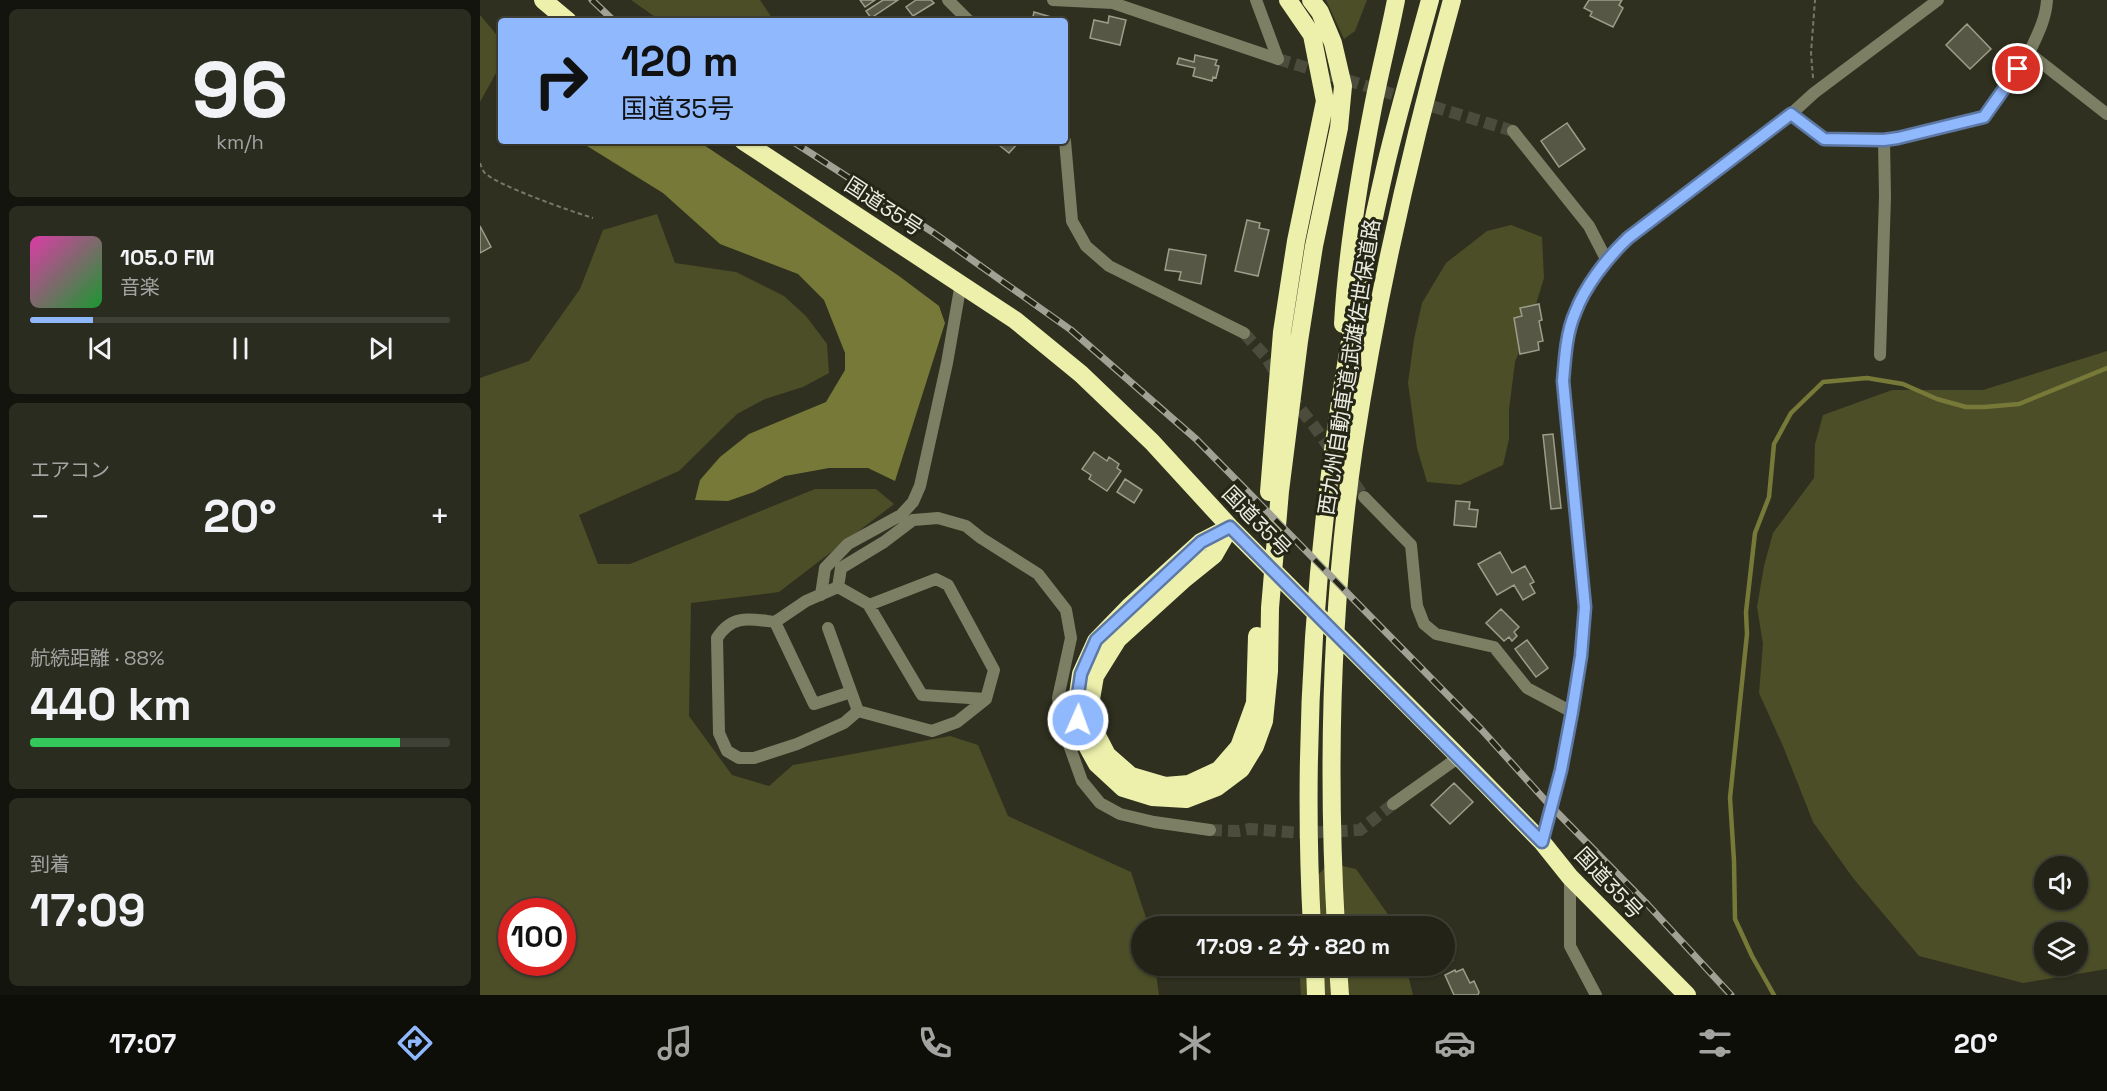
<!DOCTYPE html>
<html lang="ja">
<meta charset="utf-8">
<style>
body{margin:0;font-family:"Space Grotesk","Noto Sans JP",sans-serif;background:#2b2c20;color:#f1f3f6;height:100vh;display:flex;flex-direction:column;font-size:22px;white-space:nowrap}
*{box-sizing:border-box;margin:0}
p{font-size:20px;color:#a3a4a1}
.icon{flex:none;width:33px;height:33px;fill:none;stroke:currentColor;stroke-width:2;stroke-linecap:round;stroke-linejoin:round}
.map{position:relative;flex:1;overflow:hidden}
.panel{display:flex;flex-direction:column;gap:9px;padding:9px;background:#13140d;width:480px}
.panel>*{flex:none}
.banner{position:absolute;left:18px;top:18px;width:570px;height:126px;border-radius:6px;box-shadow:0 2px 4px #0004,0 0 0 2px #404136;background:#8fb8fd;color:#111;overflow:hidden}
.controls{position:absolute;left:1554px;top:856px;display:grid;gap:12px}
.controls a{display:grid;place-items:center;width:54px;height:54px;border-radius:50%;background:#232417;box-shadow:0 2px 4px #0004,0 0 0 2px #404136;font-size:30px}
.speed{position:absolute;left:18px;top:898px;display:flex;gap:12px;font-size:30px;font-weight:700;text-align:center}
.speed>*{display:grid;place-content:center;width:78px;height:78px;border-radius:50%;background:#232417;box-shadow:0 2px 4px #0004,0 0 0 2px #404136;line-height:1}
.speed .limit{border:9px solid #d22;background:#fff;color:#111}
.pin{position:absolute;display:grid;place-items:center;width:51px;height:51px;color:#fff;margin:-26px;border:3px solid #fff;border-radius:50%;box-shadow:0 2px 6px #0007}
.me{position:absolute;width:66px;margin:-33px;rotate:2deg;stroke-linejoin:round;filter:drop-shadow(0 0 4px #0008)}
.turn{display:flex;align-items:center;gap:21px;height:126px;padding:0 24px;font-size:27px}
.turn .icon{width:78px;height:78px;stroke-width:2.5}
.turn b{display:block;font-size:42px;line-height:51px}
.big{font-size:45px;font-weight:700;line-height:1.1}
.panel .tile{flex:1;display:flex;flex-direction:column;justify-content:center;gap:9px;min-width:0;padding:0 21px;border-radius:9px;background:#2b2c20}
.panel .dial{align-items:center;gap:0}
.dial b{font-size:78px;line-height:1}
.song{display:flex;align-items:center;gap:18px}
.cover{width:72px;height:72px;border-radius:9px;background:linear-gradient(135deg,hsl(320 70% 55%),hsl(130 70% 35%))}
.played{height:6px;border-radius:3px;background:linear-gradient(90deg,#8fb8fd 15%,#404136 15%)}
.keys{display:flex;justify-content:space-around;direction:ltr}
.heat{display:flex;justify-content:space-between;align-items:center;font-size:33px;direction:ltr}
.charge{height:9px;border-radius:4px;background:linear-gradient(90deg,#34c759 88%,#404136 0)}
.trip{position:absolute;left:651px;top:916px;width:324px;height:60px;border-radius:30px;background:#232417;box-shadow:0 2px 4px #0004,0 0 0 2px #404136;font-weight:700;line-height:60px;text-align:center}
.dock{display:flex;height:96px;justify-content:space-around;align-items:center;background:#0e0e09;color:#a3a4a1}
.dock .icon{width:42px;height:42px}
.dock .selected{color:#8fb8fd}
.dock b{font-size:27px;color:#f1f3f6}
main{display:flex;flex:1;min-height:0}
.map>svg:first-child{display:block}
.green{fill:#4c4e27;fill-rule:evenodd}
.water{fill:#777938}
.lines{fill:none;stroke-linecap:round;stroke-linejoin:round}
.stream{stroke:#777938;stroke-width:4.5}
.building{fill:#565845;stroke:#9d9e8a;stroke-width:1.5}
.street-tunnel{stroke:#4b4c3c;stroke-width:12;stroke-dasharray:12 6;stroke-linecap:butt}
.path{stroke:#77786a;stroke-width:2;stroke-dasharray:4.5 3;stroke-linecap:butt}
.lane{stroke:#7d7f64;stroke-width:9}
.street{stroke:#7d7f64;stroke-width:12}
.highway{stroke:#ecf0ab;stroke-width:18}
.rail-casing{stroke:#a1a295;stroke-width:7}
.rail{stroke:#252615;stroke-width:4.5;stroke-dasharray:14;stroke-linecap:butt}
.route-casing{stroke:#5d78a4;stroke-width:15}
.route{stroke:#8fb8fd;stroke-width:10}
.labels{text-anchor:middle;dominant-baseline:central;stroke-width:6;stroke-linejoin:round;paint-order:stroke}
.street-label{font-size:21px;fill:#ebece1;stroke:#252615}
</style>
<main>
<section class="panel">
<div class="tile dial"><b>96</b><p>km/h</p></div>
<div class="tile">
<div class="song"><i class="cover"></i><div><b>105.0 FM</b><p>音楽</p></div></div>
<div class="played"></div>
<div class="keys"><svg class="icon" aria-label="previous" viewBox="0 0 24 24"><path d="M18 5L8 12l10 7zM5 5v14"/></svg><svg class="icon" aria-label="pause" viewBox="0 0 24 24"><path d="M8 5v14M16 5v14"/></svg><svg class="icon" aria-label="next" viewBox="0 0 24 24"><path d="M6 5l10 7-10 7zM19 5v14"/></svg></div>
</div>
<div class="tile"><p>エアコン</p>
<div class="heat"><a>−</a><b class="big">20°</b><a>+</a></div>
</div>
<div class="tile"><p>航続距離 · 88%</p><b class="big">440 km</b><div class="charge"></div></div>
<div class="tile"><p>到着</p><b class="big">17:09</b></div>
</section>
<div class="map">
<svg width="1627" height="995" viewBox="0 0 1627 995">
<rect width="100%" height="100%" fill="#2f301f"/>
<path class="green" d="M151 0H280L294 21H181Z
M846 0H887L875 31 864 39Z
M0 15 21 40V64L0 102Z
M177 214 195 263 256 272 304 296 326 316 347 344 349 373 323 387 285 399 257 414 199 471 99 515 118 564H150L335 489H396L414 504 299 592 211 603 209 716 252 775 289 786 313 765 470 736 498 745 528 816 651 872 669 927H662V966H675L679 995H0V378L49 361 100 289 123 230ZM32 912H82V963H32Z
M1031 225 1062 237 1064 278 1050 324 1035 362 1029 410V439L1023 465 980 485 947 482 937 448 928 383 934 339 942 303 966 263 1007 231Z
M1627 351V969L1543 983 1439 956 1373 878 1333 822 1303 746 1279 693 1283 644 1277 607 1284 566 1293 533 1334 478 1335 444 1343 415 1412 390H1503ZM1564 867H1598V900H1564ZM1564 933H1598V966H1564Z
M849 863 876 869 917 927H821L831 883Z
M819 966H926L933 995H821Z"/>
<path class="water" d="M99 141H218L419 276 459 306 465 323 415 481 388 468H349L305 476 274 492 248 501 215 500 220 480 240 457 269 434 346 402 365 370V353L344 300 318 274 240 244 183 193Z"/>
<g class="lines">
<path class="stream" d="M1294 995 1272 956 1255 919 1254 861 1250 798 1267 634 1266 612 1275 533 1289 497 1294 444 1311 413 1343 382 1387 378 1423 384 1457 399 1486 407H1504L1539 404 1627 368"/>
</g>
<path class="building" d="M380 0H395L385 7Z
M403 0H418L391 18 386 11Z
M436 0H451L454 3 433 16 426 7Z
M1109 0H1142L1139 5 1143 8 1133 27 1110 16 1112 12 1104 8Z
M554 12 578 19V21H552Z
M629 16 646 20 640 45 610 38 614 20 628 23Z
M1487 24 1511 49 1490 69 1466 45Z
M715 55 737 60 735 65 739 66 736 78 733 77 732 81 713 76 715 68 697 64 699 58 714 62Z
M1087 123 1105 149 1079 167 1061 141Z
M514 141H540L529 153Z
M767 220 780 223 779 228 789 230 778 276 755 271Z
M0 226 11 247 0 253Z
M689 249 726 255 721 284 699 280 701 272 685 270Z
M1059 304 1062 320 1059 321 1063 341 1058 342 1059 350 1040 354 1034 318 1042 316 1040 308Z
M1073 434 1081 508 1071 509 1063 435Z
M614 452 627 461 629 457 639 464 637 468 641 471 627 491 609 479 611 475 602 469Z
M645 479 662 490 654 503 637 492Z
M976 501 990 502 989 509 998 510 996 527 974 525Z
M1020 552 1032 573 1045 566 1054 582 1050 584 1055 593 1043 600 1034 585 1017 595 998 564Z
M1021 609 1039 627 1034 632 1037 636 1032 641 1029 637 1024 641 1006 623Z
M1047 640 1068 668 1056 677 1035 649Z
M974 783 993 802 970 824 951 805Z
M970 949 973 960 964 963V951Z
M983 969 990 983 994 981 999 992 998 995H974L965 975 975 970 976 972Z"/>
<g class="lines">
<path class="street-tunnel" d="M798 59 1033 131
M764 333 786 357 798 377
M810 396 834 426 884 497
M730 830 758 831 770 829 822 833 880 830 913 804"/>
<path class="path" d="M1333 78 1331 53 1335 0
M0 163C1 166 2 169 4 172 15 185 93 212 113 218"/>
<path class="lane" d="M1404 140 1418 138 1504 117 1549 53"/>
<path class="street" d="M468 0 489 21
M573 0 633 3 798 59
M776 0 798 59
M1567 0C1566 19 1557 36 1549 53L1627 114
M1311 114 1344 139 1404 140 1405 197 1400 355
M1033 131 1109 226 1126 259
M585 141 592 221 606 246 629 266 764 333
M884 497 931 545 937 606 944 624 956 634 1014 647 1047 688 1092 712
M358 587 361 568 404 542 433 520 458 518 486 526 501 538 558 574 586 610 591 638 578 698 583 728 602 781 620 803 640 814 674 822 730 830
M341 595 345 568 368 544 421 515 433 502 440 486 467 363 481 283
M295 622 334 704 371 692
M348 628 378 711 452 731 477 722 506 699 514 670 468 585 456 579 389 605
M378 711 364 723 317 744 274 758H259L247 751 239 733 237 638C252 614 270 619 295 622L326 601 358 587 388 604 442 695 506 699
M913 804 979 757
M1062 842 1081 770 1092 712 1101 656 1105 607 1083 381C1085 359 1086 334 1095 313 1105 285 1127 258 1148 238L1311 114 1334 93 1458 0
M1090 877V946L1116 995"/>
<path class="highway" d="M63 0 88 21
M263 141 535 320 601 374 672 442 750 527 979 757 1062 842 1090 877 1207 995
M863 324C867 251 879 179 893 107 900 71 909 36 916 0
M789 492 802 332 816 241 845 101 832 35 808 0
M750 527 721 542 649 607 616 641 601 674 596 708 600 733 617 764 643 788 672 797 706 799 737 787 761 769 775 746 784 721 789 671 790 608 800 491 819 341 834 246 859 128 863 86 853 43 840 12 831 0
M750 527 734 555 703 580 638 639 615 676 611 699 613 728 627 755 651 776 685 786 709 784 739 770 759 747 775 703 777 636
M832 927C818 671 848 413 906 164 919 109 935 55 950 0
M856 927C847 768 851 605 874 447 897 296 931 147 972 0
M835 966 836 995
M858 966 860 995"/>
<g class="rail-casing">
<path id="rail" d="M112 0 134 21
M312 141 454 233 591 330 716 439 1001 729 1065 800 1168 905 1251 995"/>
</g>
<use href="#rail" class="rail"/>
</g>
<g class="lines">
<g class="route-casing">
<path id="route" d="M598 720 596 708 601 674 616 640 721 542 750 527 1062 842 1081 770 1092 712 1101 656 1105 607 1083 381C1085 359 1086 334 1095 313 1105 286 1127 258 1148 238L1311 114 1344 139 1404 140 1418 138 1504 117 1538 69"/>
</g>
<use href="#route" class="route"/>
</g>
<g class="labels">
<g class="street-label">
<text transform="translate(404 206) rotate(33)">国道35号</text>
<text transform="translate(869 367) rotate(-81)">西九州自動車道;武雄佐世保道路</text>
<text transform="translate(777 521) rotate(46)">国道35号</text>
<text transform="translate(1129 883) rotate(47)">国道35号</text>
</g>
</g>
</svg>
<div class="controls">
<a><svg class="icon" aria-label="sound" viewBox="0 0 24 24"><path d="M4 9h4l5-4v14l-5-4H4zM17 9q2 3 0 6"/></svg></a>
<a><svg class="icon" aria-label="layers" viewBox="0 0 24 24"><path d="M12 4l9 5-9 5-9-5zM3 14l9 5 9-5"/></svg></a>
</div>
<div class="speed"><div class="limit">100</div></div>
<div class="pin" style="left:1538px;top:69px;background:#d93025"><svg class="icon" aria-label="arrive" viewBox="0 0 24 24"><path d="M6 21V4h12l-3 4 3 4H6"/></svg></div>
<svg class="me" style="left:598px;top:720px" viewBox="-20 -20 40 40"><circle r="17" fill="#8fb8fd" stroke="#fff" stroke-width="3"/><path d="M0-11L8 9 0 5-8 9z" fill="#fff"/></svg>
<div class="trip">17:09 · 2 分 · 820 m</div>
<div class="banner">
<div class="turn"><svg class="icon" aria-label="right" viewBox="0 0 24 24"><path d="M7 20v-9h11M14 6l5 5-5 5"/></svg><div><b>120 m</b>国道35号</div></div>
</div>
</div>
</main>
<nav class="dock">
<b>17:07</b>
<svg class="icon selected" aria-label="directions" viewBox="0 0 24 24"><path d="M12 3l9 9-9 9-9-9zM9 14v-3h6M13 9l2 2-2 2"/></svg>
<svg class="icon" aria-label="music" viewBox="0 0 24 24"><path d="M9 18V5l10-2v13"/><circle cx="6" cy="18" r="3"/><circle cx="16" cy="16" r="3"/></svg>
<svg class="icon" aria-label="phone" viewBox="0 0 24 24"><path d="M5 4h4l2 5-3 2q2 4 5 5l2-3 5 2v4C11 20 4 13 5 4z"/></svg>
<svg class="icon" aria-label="climate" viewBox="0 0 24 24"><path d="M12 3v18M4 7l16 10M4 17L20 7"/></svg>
<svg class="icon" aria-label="car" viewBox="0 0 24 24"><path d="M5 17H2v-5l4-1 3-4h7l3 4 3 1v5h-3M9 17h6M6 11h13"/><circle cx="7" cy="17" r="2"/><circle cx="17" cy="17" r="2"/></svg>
<svg class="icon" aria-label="filters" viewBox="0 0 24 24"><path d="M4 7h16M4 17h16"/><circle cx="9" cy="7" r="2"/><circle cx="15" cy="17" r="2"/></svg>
<b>20°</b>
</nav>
